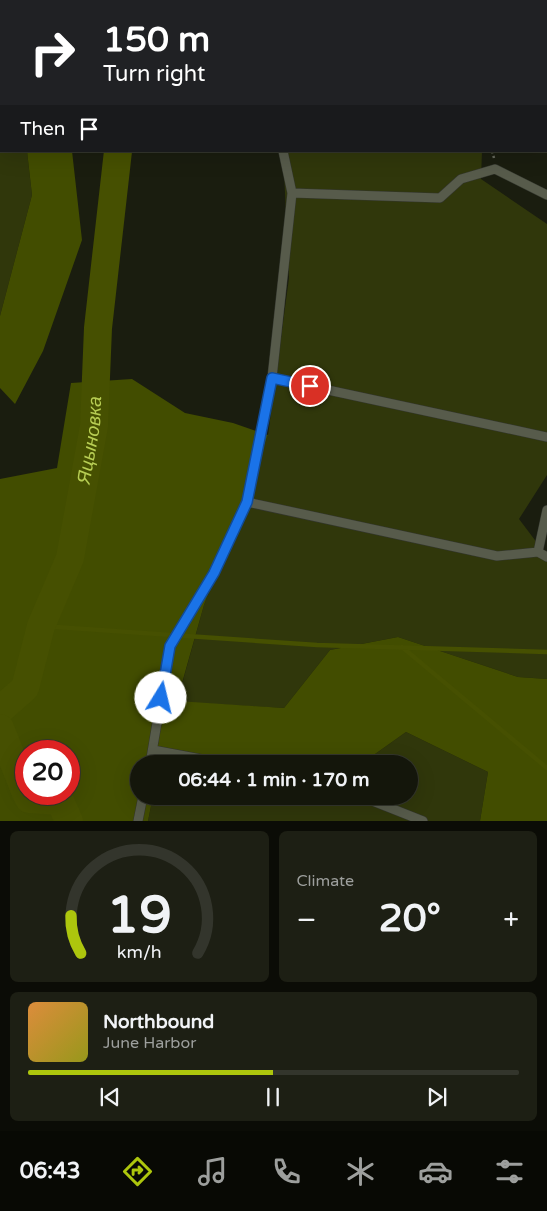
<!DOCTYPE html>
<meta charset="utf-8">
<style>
body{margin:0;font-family:"Varela Round",sans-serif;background:#1d1f14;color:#f1f3f6;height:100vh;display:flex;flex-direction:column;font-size:19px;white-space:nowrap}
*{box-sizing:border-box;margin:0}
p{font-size:16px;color:#9d9f9d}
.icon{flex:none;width:28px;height:28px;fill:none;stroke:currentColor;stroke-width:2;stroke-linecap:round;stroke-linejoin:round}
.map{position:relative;height:821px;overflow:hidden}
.side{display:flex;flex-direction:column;gap:10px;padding:10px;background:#0b0c06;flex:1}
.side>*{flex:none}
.top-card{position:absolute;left:0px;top:0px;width:548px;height:152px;box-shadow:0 5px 20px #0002,0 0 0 1px #33352c;background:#202124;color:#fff;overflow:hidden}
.speed{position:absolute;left:15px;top:740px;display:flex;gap:10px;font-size:25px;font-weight:700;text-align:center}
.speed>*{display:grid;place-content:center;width:65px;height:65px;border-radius:50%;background:#14160b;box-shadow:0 5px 20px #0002,0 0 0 1px #33352c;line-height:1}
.speed .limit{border:8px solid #d22;background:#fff;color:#111}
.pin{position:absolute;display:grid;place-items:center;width:42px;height:42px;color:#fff;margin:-21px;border:2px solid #fff;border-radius:50%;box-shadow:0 1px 5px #0007}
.me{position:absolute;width:55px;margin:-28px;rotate:9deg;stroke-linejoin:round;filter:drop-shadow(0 0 4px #0008)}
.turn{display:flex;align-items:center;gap:18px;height:105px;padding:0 20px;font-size:22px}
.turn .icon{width:65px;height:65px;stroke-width:2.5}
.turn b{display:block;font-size:35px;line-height:42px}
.then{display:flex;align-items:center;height:48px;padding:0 20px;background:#0003;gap:10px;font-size:19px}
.big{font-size:38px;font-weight:700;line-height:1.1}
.side .widget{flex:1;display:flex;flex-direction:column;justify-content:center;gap:8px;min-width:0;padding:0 18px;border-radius:8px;background:#1d1f14}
.side .dial{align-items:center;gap:0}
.dial svg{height:130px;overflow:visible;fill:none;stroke:#33352c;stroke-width:7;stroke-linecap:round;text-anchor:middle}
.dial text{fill:#f1f3f6;stroke:none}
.song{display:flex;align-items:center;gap:15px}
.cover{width:60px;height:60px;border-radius:8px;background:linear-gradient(135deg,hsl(30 70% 55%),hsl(60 70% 35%))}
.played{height:5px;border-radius:2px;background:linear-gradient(90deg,#adc60d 50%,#33352c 50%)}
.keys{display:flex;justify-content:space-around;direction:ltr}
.heat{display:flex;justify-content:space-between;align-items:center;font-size:28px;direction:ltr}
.side .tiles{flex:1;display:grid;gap:10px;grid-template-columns:1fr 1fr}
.widget:last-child{grid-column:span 2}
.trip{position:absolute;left:130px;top:755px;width:288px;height:50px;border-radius:25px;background:#14160b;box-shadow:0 5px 20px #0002,0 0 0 1px #33352c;font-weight:700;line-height:50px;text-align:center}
.menu{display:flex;height:80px;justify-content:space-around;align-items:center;background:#080904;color:#9d9f9d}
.menu .icon{width:35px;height:35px}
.menu .selected{color:#adc60d}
.menu b{font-size:22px;color:#f1f3f6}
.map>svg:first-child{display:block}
.green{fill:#30370b}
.forest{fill:#424d00;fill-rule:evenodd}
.water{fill:#465001}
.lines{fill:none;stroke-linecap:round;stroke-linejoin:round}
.stream{stroke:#465001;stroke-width:4.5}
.river{stroke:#465001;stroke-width:28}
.lane-casing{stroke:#33362e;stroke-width:10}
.path{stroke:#65685c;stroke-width:2.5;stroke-dasharray:2.5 2.5;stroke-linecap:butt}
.lane{stroke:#575b4b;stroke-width:9}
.route-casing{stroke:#114b97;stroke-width:12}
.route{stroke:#1a73e8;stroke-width:9}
.labels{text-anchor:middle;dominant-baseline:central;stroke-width:5;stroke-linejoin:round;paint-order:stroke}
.water-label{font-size:19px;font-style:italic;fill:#b7cd53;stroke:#1a1d0f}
</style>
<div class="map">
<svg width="547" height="821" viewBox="0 0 547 821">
<rect width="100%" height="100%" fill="#1a1d0f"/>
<path class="green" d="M0 0 61 1H1V151H27L32 195 0 316Z
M348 0H498V1Z
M283 151H482L481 179 547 224V475L519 519 547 556V679L518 677 398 637 330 650 284 708 177 702 204 605 268 435 289 278Z
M406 732 488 772 480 821H148L153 796H409V764H361Z
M163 755 229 764H161Z"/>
<path class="forest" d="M200 0H348V1H200Z
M27 151H72L82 240 43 351 15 404 0 388V316L32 195Z
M132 379 185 413 233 423 268 435 204 605 177 701 284 708 330 650 398 637 518 677 547 679V821H480L488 772 406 732 361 764H229L163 756 161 764H139V796H153L148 821H0V479L57 468 71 383ZM26 751H69V794H26Z"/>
<path class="water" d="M61 0H162L61 1Z"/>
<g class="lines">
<path class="stream" d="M41 626 317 645 547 652
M402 647 547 768"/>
<g class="river">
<path id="s1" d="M0 710 25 688 41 626 70 558 94 426 98 328 118 151"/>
<path d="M0 728 26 793"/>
<path d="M27 794 29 799 60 801 69 821"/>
</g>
<g class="lane-casing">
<path id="lane" d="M233 0V1
M292 193 440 198 461 179 495 169 547 195
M272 378 547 437
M247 502 497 556 538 552
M547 510 538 552 547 557
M153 750 228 764
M150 764 170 646 214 573 247 502 272 378 292 193 283 151
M360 796 423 821
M138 821 143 796"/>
</g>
<path class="path" d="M503 1 505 0
M492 151 494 158"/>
<use href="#lane" class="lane"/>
</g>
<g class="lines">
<g class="route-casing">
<path id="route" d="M161 698 170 646 214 573 247 502 272 378 310 386"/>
</g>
<use href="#route" class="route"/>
</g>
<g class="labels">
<g class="water-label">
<text stroke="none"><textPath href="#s1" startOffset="291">Яцыновка</textPath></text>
</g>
</g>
</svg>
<div class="speed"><div class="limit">20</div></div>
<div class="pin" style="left:310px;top:386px;background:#d93025"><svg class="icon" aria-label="arrive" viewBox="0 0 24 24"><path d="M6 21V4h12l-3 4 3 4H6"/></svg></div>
<svg class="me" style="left:161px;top:698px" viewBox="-20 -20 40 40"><circle r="19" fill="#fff"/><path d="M0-13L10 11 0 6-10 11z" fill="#1a73e8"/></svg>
<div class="trip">06:44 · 1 min · 170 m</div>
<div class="top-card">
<div class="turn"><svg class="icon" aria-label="right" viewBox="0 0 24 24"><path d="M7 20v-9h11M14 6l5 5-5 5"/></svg><div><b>150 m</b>Turn right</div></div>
<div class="then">Then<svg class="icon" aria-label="arrive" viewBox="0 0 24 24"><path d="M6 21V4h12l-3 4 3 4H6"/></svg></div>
</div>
</div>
<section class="side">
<div class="tiles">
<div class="widget dial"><svg viewBox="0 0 100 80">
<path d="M14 69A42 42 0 1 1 86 69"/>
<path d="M14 69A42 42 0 0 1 8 46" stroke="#adc60d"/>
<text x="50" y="56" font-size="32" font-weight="700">19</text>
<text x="50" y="72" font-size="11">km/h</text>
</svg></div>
<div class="widget"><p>Climate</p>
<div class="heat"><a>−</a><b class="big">20°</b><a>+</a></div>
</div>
<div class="widget">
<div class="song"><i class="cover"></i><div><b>Northbound</b><p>June Harbor</p></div></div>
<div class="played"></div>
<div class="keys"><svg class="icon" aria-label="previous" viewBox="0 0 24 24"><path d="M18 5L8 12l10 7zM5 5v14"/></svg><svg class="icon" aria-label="pause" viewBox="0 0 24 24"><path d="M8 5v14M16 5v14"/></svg><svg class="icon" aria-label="next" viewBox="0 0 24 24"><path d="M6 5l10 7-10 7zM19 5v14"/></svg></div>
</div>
</div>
</section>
<nav class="menu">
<b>06:43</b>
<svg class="icon selected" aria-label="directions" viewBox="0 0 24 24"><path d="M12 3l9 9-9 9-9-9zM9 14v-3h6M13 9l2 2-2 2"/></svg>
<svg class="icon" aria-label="music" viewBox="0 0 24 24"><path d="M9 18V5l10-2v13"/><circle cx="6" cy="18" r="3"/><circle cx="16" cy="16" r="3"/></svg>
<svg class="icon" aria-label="phone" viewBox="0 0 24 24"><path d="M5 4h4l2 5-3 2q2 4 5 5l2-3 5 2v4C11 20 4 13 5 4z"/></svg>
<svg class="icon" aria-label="climate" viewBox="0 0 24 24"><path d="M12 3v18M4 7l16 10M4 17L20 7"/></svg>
<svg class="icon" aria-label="car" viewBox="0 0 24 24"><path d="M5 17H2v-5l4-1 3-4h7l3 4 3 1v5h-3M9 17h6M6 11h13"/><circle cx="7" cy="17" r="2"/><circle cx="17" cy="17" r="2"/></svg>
<svg class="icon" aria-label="filters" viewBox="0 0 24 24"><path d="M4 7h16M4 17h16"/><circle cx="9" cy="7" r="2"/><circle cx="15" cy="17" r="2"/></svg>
</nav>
